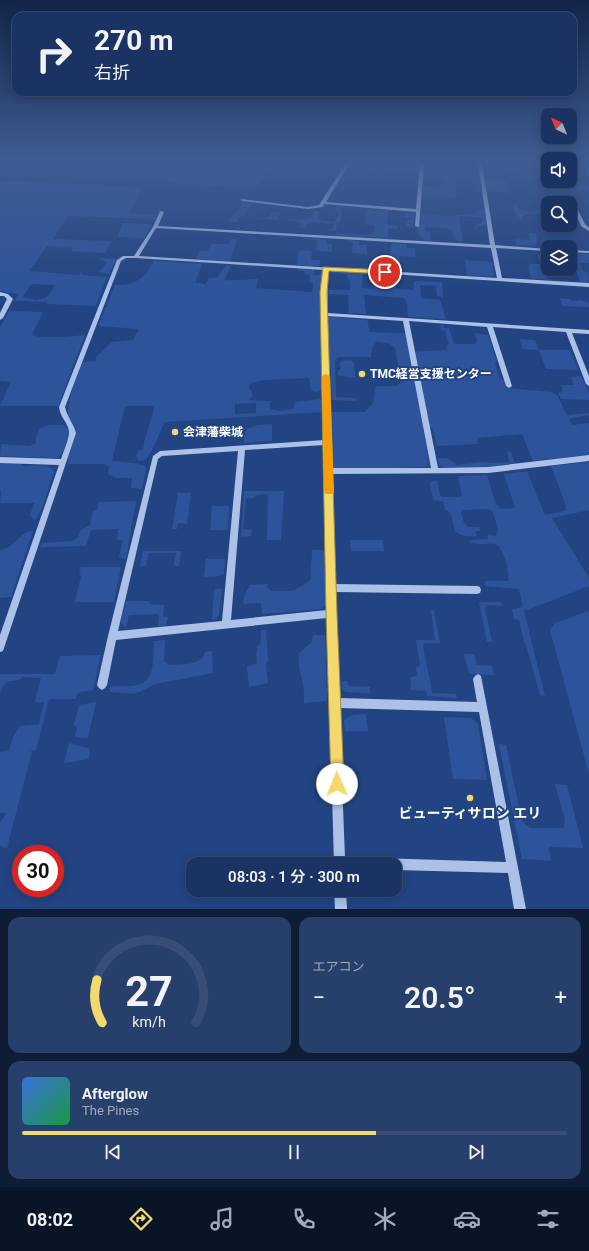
<!DOCTYPE html>
<html lang="ja">
<meta charset="utf-8">
<style>
body{margin:0;font-family:Roboto,"Noto Sans JP",sans-serif;background:#273f6b;color:#f1f3f6;height:100vh;display:flex;flex-direction:column;font-size:15px;white-space:nowrap}
*{box-sizing:border-box;margin:0}
p{font-size:13px;color:#9faabe}
.icon{flex:none;width:22px;height:22px;fill:none;stroke:currentColor;stroke-width:2;stroke-linecap:round;stroke-linejoin:round}
.map{position:relative;height:909px;overflow:hidden}
.details{display:flex;flex-direction:column;gap:8px;padding:8px;background:#0e1c36;flex:1}
.details>*{flex:none}
.banner{position:absolute;left:12px;top:12px;width:565px;height:84px;border-radius:12px;box-shadow:0 2px 10px #0003,0 0 0 1px #384e77;background:#1a3362;color:#f1f3f6;overflow:hidden}
.needle{width:26px;rotate:317deg}
.tools{position:absolute;left:541px;top:108px;display:grid;gap:8px}
.tools a{display:grid;place-items:center;width:36px;height:36px;border-radius:8px;background:#1a3362;box-shadow:0 2px 10px #0003,0 0 0 1px #384e77;font-size:20px}
.speed{position:absolute;left:12px;top:845px;display:flex;gap:8px;font-size:20px;font-weight:700;text-align:center}
.speed>*{display:grid;place-content:center;width:52px;height:52px;border-radius:50%;background:#1a3362;box-shadow:0 2px 10px #0003,0 0 0 1px #384e77;line-height:1}
.speed .limit{border:6px solid #d22;background:#fff;color:#111}
.pin{position:absolute;display:grid;place-items:center;width:34px;height:34px;color:#fff;margin:-17px;border:2px solid #fff;border-radius:50%;box-shadow:0 1px 4px #0007}
.me{position:absolute;width:44px;margin:-22px;rotate:359deg;stroke-linejoin:round;filter:drop-shadow(0 0 3px #0008)}
.turn{display:flex;align-items:center;gap:14px;height:84px;padding:0 16px;font-size:18px}
.turn .icon{width:52px;height:52px;stroke-width:2.5}
.turn b{display:block;font-size:28px;line-height:34px}
.big{font-size:30px;font-weight:600;line-height:1.1}
.details .card{flex:1;display:flex;flex-direction:column;justify-content:center;gap:6px;min-width:0;padding:0 14px;border-radius:12px;background:#273f6b}
.details .dial{align-items:center;gap:0}
.dial svg{height:104px;overflow:visible;fill:none;stroke:#384e77;stroke-width:7;stroke-linecap:round;text-anchor:middle}
.dial text{fill:#f1f3f6;stroke:none}
.song{display:flex;align-items:center;gap:12px}
.cover{width:48px;height:48px;border-radius:6px;background:linear-gradient(135deg,hsl(220 70% 55%),hsl(140 70% 35%))}
.played{height:4px;border-radius:2px;background:linear-gradient(90deg,#f3d96d 65%,#384e77 65%)}
.keys{display:flex;justify-content:space-around;direction:ltr}
.heat{display:flex;justify-content:space-between;align-items:center;font-size:22px;direction:ltr}
.details .tiles{flex:1;display:grid;gap:8px;grid-template-columns:1fr 1fr}
.card:last-child{grid-column:span 2}
.trip{position:absolute;left:186px;top:857px;width:216px;height:40px;border-radius:12px;background:#1a3362;box-shadow:0 2px 10px #0003,0 0 0 1px #384e77;font-weight:600;line-height:40px;text-align:center}
.menu{display:flex;height:64px;justify-content:space-around;align-items:center;background:#0a1427;color:#9faabe}
.menu .icon{width:28px;height:28px}
.menu .current{color:#f3d96d}
.menu b{font-size:18px;color:#f1f3f6}
.map>svg:first-child{display:block}
.green{fill:#2d549a;fill-rule:evenodd}
.lines{fill:none;stroke-linecap:round;stroke-linejoin:round}
.minor{fill:#abc1e8;fill-rule:evenodd}
.route{fill:#f3d96d;stroke:#9e8d47}
.slow{fill:#f59e0b}
.poi-dot{fill:#f3d96d;stroke:#234482;stroke-width:1.5}
.labels{text-anchor:middle;dominant-baseline:central;stroke-width:4;stroke-linejoin:round;paint-order:stroke}
.poi-label{font-size:12px;font-weight:bold;fill:#fff;stroke:#234482;text-anchor:start}
.near-poi-label{font-size:14px;font-weight:bold;fill:#fff;stroke:#234482}
</style>
<div class="map">
<svg width="589" height="909" viewBox="0 0 589 909">
<rect width="100%" height="100%" fill="#234482"/>
<path class="green" d="M177 163H278L255 189 164 182Z
M353 163 377 166 381 165 382 163 417 165 419 166 418 174 383 171 382 178 373 177 374 174 369 167 352 165Z
M503 163H536L525 165V167L519 168 520 170 528 172 532 180H523L515 171 506 170Z
M425 168 454 169 455 177 474 178 475 175 474 172 477 171 481 192 470 190 475 188 474 180 472 179 455 178 457 197 423 196V186L440 187 448 183 443 180 442 178 425 177Z
M570 176 577 179 589 188V191H555L549 181H559L564 190H577Z
M485 179 509 180 511 193 489 191Z
M16 181 136 187 142 189 130 213 157 215 156 219 68 216 53 239 112 241 105 253 71 251 72 248 47 246 29 271 79 275 81 272 83 275 107 277 96 306 47 304V302L15 301 18 294 0 291V182ZM31 284 55 285 47 297 37 300 23 297Z
M244 203 276 207 274 209 270 207 252 205 243 217 266 218 271 215 270 212H281L277 220 239 217 237 222 229 223 231 217Z
M539 203H543L548 211 543 213 544 218 548 220H544L542 214H524L522 219H517L512 205H517L518 209 535 212 540 207Z
M336 206 343 207 340 223H337L336 231 328 230 333 228 334 223 326 224 325 223 308 222 306 228H300L301 224 295 221 286 220V219L298 220 311 218 314 210 321 211 317 220 335 222 339 212 335 210Z
M366 209 388 210 387 225 397 226V229H388V238L336 235V233L368 235 374 232 375 225 365 224Z
M478 210H484L486 225 477 226 476 230H475L474 226 482 222V218L459 216 463 242 457 241 454 238 453 232 447 228 426 227 425 231 430 232V241L424 240 419 235 417 228 406 226V221L412 219V217L405 218V214H414L413 227H420L421 214 445 216 474 214Z
M123 223 152 224 144 238 117 237Z
M528 233H535L537 238 536 246 517 245 515 239 530 240Z
M303 237 326 239 327 244H332V252L316 251 318 241 316 240 303 239Z
M230 239H237L230 261 196 259 199 251H208L212 244H228Z
M347 240 359 241V245H367V254L352 253 353 243Z
M391 243 407 244V248H415V257L400 256 399 264H389Z
M299 250 312 251 311 260H321L319 266 297 265Z
M541 251H548V265H544L548 279 561 281 530 278 531 276 528 267H530L529 264H541L538 255H541L542 258Z
M570 253 589 254V263H580L583 271 588 272 589 282H580L575 267 570 266Z
M97 258 116 259 109 274 99 272 108 262Z
M465 260 492 262 494 275 490 277 467 275Z
M154 261 202 264 195 283 206 284 209 278 218 277 226 265 231 266 224 280C236 281 246 279 258 279L256 288 312 292 313 283 309 282 310 275 305 274 304 271H298V269L314 270V275H320L321 270 323 272 321 316 366 320 368 321 369 332 404 333 408 335 411 352 447 350 446 346 449 344 445 331 441 330 440 325H443L444 328H449L454 344H475L477 342 475 333 488 335 497 362 495 363 499 377 503 380 506 388 552 392 557 395 567 415 589 413V415L569 419 572 425 589 423V455L533 461 522 434 477 438 478 444 437 446 432 427 423 428 429 464 426 467 331 470 325 415 332 412H365L373 403 376 386H397L401 382 395 348 388 343 376 342 372 347 371 357H338L335 361 336 397 356 398 357 401 332 400 330 357H325L323 376 322 377V391L314 392 311 389 309 378 264 380 251 383 249 388 252 392V397L249 400 270 401V409C276 412 288 411 294 408L295 402 321 399 322 412 165 422C159 432 152 456 143 461L138 460 136 456 138 451 143 449C145 434 152 420 154 406H125L112 461 133 463 145 466 146 469 142 489 131 488 132 478H115L108 474 109 467 105 464H68L69 452 76 430 74 425 68 420C66 400 76 380 83 362L96 361V357L112 342 133 340 139 329 100 326 99 324 115 285C135 285 145 279 154 261ZM256 403V413L235 414V404Z
M334 272 363 273 362 288 373 289 374 274 395 275 396 289 413 290 414 281 442 282 443 297 437 296 436 286 420 285 421 298 440 300 446 319 408 317 407 303 404 298 364 295 366 314 349 313 348 295 328 294 329 290H350V280L347 278V274L331 273Z
M560 298 569 299 573 301 580 300 588 302 589 307 562 306Z
M9 311 43 312 32 335 40 337H62L85 335 58 406H0L11 382 0 381V327Z
M519 339 535 340 539 350H570L578 370 546 369 539 350 523 349Z
M350 360 354 362 355 377 352 378 338 375V371L341 368 339 364 342 361Z
M581 376 589 393V400L561 399 558 393 563 392 561 385H574L571 377Z
M272 424V441L244 443V435L247 429 257 425Z
M49 425H63L69 429C69 439 65 454 57 458L0 456 1 444 29 446 36 443 35 439 40 428Z
M507 451 511 452 515 463 486 467H443L439 465 438 458H448L457 465 482 462 493 463 509 462Z
M0 457 19 458 22 466C31 466 47 463 54 471L44 503 36 520 33 519 30 515 34 503H0L1 491H0Z
M589 462V510L552 518 589 578V586L524 611 545 696 540 695 526 645 524 642 519 620 514 619 512 609 523 607 519 589 486 586 485 581H508C510 573 504 547 495 544 487 542 478 546 470 542L472 540 488 539 487 535 496 536 498 530 493 512 488 509 464 510 461 513 464 523 468 527H479L480 531H476L477 536H464L455 532 451 514 447 510H445L443 501 433 500 430 482 437 480 440 495 442 497H458L462 495 458 476 487 475 496 505 499 506 500 509 515 508 504 474 527 471 545 515 565 511 566 506 551 466Z
M244 491H284L281 540H267L268 496 267 494 256 495 254 498 246 499 243 529 252 530 251 536 241 537Z
M178 493H191L187 524 179 523 177 525V529H172Z
M136 501 126 559 119 557 123 540H117L118 529 91 530 86 546 40 547 42 543 72 541 78 537 81 530 90 525 93 511 97 510 99 502Z
M212 506H229L228 530H210Z
M29 531H33L11 597 0 598V550C13 548 18 536 29 531Z
M350 540H383L384 551H351Z
M312 550H324L326 604 321 609 262 614 261 603 243 604 244 596 250 585 267 584V587L271 591C293 591 294 593 311 579 310 569 312 561 312 550Z
M143 551H181L179 566H174L176 553H149L146 566H140Z
M206 559H225L224 574 219 576 204 577Z
M81 567H121L114 602H75L81 576 79 574Z
M214 589H222L219 615 216 619 212 620Z
M126 601H148L150 604 164 605 163 616 168 617 166 625 158 626 159 614 129 615 126 628 121 622Z
M479 602H501L502 606 487 605 485 608 492 642H487Z
M431 610H434L440 643H424L423 645C425 662 430 676 432 693L456 694 457 698 427 696 426 691 411 690 410 677 417 676 416 668 420 665 416 640H435Z
M589 611V774L550 630 555 623Z
M261 630H266L268 660 266 664 268 683 249 687 247 667 257 663C256 655 255 648 261 643Z
M313 635H325L327 701 304 703C304 695 304 686 302 679 300 670 297 662 299 653L312 642Z
M165 640 164 662 169 665C180 664 203 666 205 652L212 651 213 673 155 684 135 694 110 692V686C119 686 130 687 138 685 156 681 153 655 154 641Z
M464 654H474L477 665 492 666 494 675 469 674Z
M101 655 93 690 77 693 76 699H49L36 750 25 751H32L7 848 0 845V823L6 813H0V752L9 751 13 737 20 726 39 724 44 702H35L41 678 23 677C12 686 6 673 0 695V674H55L60 656Z
M342 681H347L349 686 370 687V693L346 692 342 689Z
M96 702 88 738 75 737 77 728 74 725 79 705Z
M366 714 368 731H345L344 720 353 715Z
M444 717 471 718 478 724 487 780 453 779Z
M69 743 90 749 89 759 64 763Z
M499 744 506 745 522 821 530 828H564L565 820 555 784 567 785 583 848 550 847 549 849 551 861 522 859Z"/>
<g class="lines">
<path class="minor" d="M346 163H350L326 202 416 209 420 163H424L419 227 415 226 416 212 324 204 323 207 308 209 242 201 240 200 242 199 308 207 319 205Z
M478 163H482L495 245 548 249V251L496 248 502 278 589 283V287L328 270 327 313 589 330V334L572 333 589 376V386L586 384 566 332 493 327 512 386 509 388 506 386 487 327 409 321 438 468 488 467 589 455V461L488 473 331 474 334 584 477 586 480 587 481 590 480 593 477 594 335 592 339 698 477 702 473 679 475 676 478 674 481 676 526 909H514L508 873 395 870V864H334L327 618 116 640 107 685 105 688 102 690 99 688 97 685 108 636 153 456 160 451 324 440 321 314 323 270 136 258H126L121 261 65 407C67 417 74 424 76 433L4 648 3 651 0 652V635L59 465 0 463V457L61 459C63 453 70 437 69 431 68 423 60 417 59 407L117 260 123 256H134L153 227 160 211 164 212 158 226 490 245ZM156 228 491 248 497 278 139 256ZM327 316 403 321 431 468H331L330 444 331 442 330 440ZM324 445 327 610 231 620 245 450ZM238 451 222 621 118 631 158 459 162 456ZM339 708 479 712 506 862 345 857Z
M574 209 578 210 585 224 589 228V231L581 226 574 210Z
M570 250 589 251V253L570 252Z
M0 292 8 294 13 299 3 318 0 320V313L7 299 4 296H0Z
M334 890H346L347 909H335Z"/>
</g>
<linearGradient id="sky" x2="0" y2="1"><stop stop-color="#132548"/><stop offset="0.56" stop-color="#3f5c92"/><stop offset="1" stop-color="#3f5c92" stop-opacity="0"/></linearGradient>
<rect width="589" height="290" fill="url(#sky)"/>
<path class="route" d="M323 267 385 270 389 272 385 274 329 271 327 292 337 614 344 784 342 789 337 791 333 789 331 784 326 614 320 292Z"/>
<path class="slow" d="M326 374 330 376 334 492 332 494H326L324 492 322 376Z"/>
<g class="poi-dot">
<circle cx="362" cy="374" r="4"/>
<circle cx="175" cy="432" r="4"/>
<circle cx="470" cy="798" r="4"/>
</g>
<g class="labels">
<g class="poi-label">
<text x="370" y="374">TMC経営支援センター</text>
<text x="183" y="432">会津藩柴城</text>
</g>
<g class="near-poi-label">
<text x="470" y="813">ビューティサロン エリ</text>
</g>
</g>
</svg>
<div class="tools">
<a><svg class="needle" viewBox="-14 -14 28 28"><path d="M0-13l5 13h-10z" fill="#e53935"/><path d="M0 13l5-13h-10z" fill="#9faabe"/></svg></a>
<a><svg class="icon" aria-label="sound" viewBox="0 0 24 24"><path d="M4 9h4l5-4v14l-5-4H4zM17 9q2 3 0 6"/></svg></a>
<a><svg class="icon" aria-label="search" viewBox="0 0 24 24"><circle cx="10" cy="10" r="6"/><path d="M15 15l6 6"/></svg></a>
<a><svg class="icon" aria-label="layers" viewBox="0 0 24 24"><path d="M12 4l9 5-9 5-9-5zM3 14l9 5 9-5"/></svg></a>
</div>
<div class="speed"><div class="limit">30</div></div>
<div class="pin" style="left:385px;top:272px;background:#d93025"><svg class="icon" aria-label="arrive" viewBox="0 0 24 24"><path d="M6 21V4h12l-3 4 3 4H6"/></svg></div>
<svg class="me" style="left:337px;top:784px" viewBox="-20 -20 40 40"><circle r="19" fill="#fff"/><path d="M0-13L10 11 0 6-10 11z" fill="#f3d96d"/></svg>
<div class="trip">08:03 · 1 分 · 300 m</div>
<div class="banner">
<div class="turn"><svg class="icon" aria-label="right" viewBox="0 0 24 24"><path d="M7 20v-9h11M14 6l5 5-5 5"/></svg><div><b>270 m</b>右折</div></div>
</div>
</div>
<section class="details">
<div class="tiles">
<div class="card dial"><svg viewBox="0 0 100 80">
<path d="M14 69A42 42 0 1 1 86 69"/>
<path d="M14 69A42 42 0 0 1 10 36" stroke="#f3d96d"/>
<text x="50" y="56" font-size="32" font-weight="700">27</text>
<text x="50" y="72" font-size="11">km/h</text>
</svg></div>
<div class="card"><p>エアコン</p>
<div class="heat"><a>−</a><b class="big">20.5°</b><a>+</a></div>
</div>
<div class="card">
<div class="song"><i class="cover"></i><div><b>Afterglow</b><p>The Pines</p></div></div>
<div class="played"></div>
<div class="keys"><svg class="icon" aria-label="previous" viewBox="0 0 24 24"><path d="M18 5L8 12l10 7zM5 5v14"/></svg><svg class="icon" aria-label="pause" viewBox="0 0 24 24"><path d="M8 5v14M16 5v14"/></svg><svg class="icon" aria-label="next" viewBox="0 0 24 24"><path d="M6 5l10 7-10 7zM19 5v14"/></svg></div>
</div>
</div>
</section>
<nav class="menu">
<b>08:02</b>
<svg class="icon current" aria-label="directions" viewBox="0 0 24 24"><path d="M12 3l9 9-9 9-9-9zM9 14v-3h6M13 9l2 2-2 2"/></svg>
<svg class="icon" aria-label="music" viewBox="0 0 24 24"><path d="M9 18V5l10-2v13"/><circle cx="6" cy="18" r="3"/><circle cx="16" cy="16" r="3"/></svg>
<svg class="icon" aria-label="phone" viewBox="0 0 24 24"><path d="M5 4h4l2 5-3 2q2 4 5 5l2-3 5 2v4C11 20 4 13 5 4z"/></svg>
<svg class="icon" aria-label="climate" viewBox="0 0 24 24"><path d="M12 3v18M4 7l16 10M4 17L20 7"/></svg>
<svg class="icon" aria-label="car" viewBox="0 0 24 24"><path d="M5 17H2v-5l4-1 3-4h7l3 4 3 1v5h-3M9 17h6M6 11h13"/><circle cx="7" cy="17" r="2"/><circle cx="17" cy="17" r="2"/></svg>
<svg class="icon" aria-label="filters" viewBox="0 0 24 24"><path d="M4 7h16M4 17h16"/><circle cx="9" cy="7" r="2"/><circle cx="15" cy="17" r="2"/></svg>
</nav>
